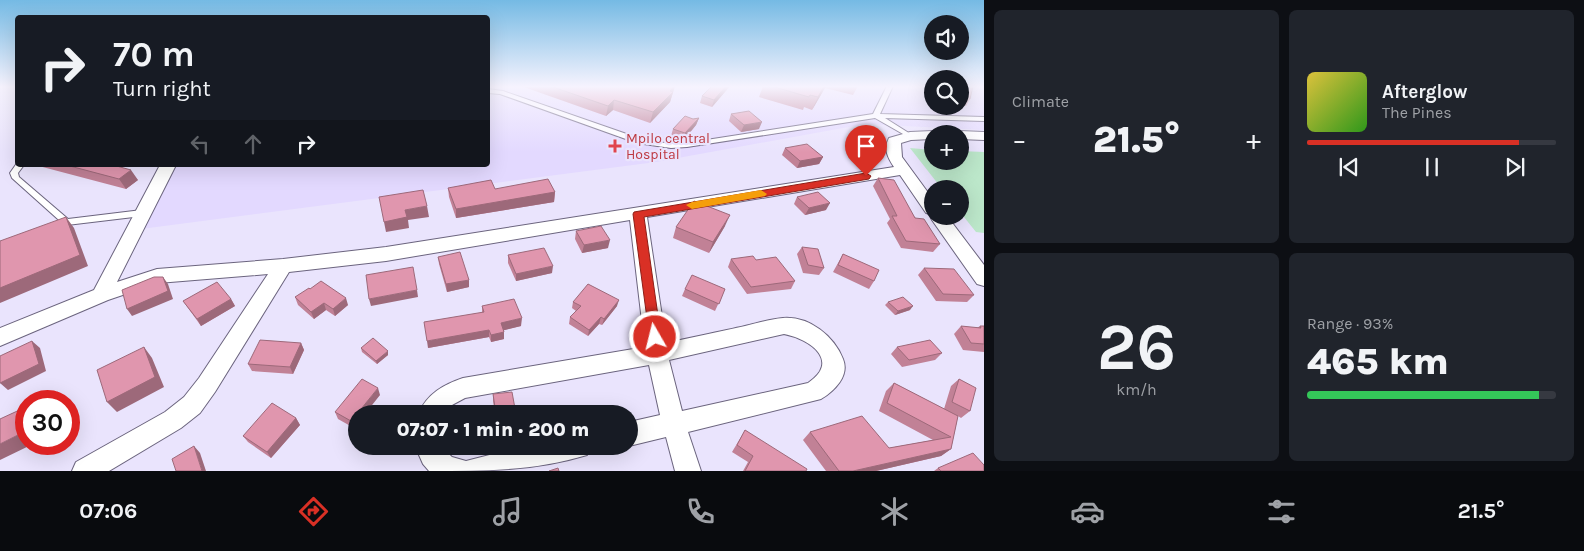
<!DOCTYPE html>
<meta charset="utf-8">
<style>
body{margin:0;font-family:Karla,sans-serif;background:#20242c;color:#f1f3f6;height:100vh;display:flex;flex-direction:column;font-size:19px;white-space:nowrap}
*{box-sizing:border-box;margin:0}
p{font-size:16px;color:#9ea1a6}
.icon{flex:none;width:28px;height:28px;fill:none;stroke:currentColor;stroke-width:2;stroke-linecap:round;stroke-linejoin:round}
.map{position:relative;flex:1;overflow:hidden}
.sheet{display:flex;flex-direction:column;gap:10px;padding:10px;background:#0d0f14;width:600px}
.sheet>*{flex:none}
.hud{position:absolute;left:15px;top:15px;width:475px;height:152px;border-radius:5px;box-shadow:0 5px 20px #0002;background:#171b24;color:#f1f3f6;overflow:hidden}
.controls{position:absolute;left:924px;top:15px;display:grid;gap:10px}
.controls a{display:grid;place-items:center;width:45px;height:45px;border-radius:50%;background:#171b24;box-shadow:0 5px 20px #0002;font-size:25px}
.speed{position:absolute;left:15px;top:390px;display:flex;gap:10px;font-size:25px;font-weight:700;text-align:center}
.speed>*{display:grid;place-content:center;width:65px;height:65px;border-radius:50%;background:#171b24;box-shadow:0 5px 20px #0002;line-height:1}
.speed .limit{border:8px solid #d22;background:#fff;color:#111}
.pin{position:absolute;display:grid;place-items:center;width:42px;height:42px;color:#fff;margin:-51px -21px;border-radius:50% 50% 50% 0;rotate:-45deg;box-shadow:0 0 5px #0007}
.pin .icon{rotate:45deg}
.me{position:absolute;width:55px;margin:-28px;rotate:352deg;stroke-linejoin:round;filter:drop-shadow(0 0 4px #0008)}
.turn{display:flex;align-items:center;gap:18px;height:105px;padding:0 15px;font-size:22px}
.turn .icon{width:65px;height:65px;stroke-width:2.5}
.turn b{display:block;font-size:35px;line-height:42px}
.lanes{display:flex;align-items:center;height:48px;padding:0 15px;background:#0003;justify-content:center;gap:25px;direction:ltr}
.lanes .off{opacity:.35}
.big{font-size:38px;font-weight:800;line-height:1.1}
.sheet .widget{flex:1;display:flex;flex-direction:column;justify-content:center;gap:8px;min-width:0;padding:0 18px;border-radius:8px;background:#20242c}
.sheet .dial{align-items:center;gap:0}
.dial b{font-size:65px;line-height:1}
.song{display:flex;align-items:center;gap:15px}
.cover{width:60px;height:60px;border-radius:8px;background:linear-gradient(135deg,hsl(50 70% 55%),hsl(110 70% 35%))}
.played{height:5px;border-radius:2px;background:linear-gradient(90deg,#d93025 85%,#363941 85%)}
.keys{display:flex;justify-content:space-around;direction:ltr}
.heat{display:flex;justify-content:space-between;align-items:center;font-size:28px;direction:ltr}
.charge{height:8px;border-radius:4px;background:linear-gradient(90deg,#34c759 93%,#363941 0)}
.sheet .tiles{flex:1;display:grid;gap:10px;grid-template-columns:repeat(2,1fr)}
.trip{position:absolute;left:348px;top:405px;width:290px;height:50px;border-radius:25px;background:#171b24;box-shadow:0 5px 20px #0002;font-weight:800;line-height:50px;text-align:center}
.tab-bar{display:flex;height:80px;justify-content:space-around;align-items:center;background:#090b0e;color:#9ea1a6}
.tab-bar .icon{width:35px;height:35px}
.tab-bar .selected{color:#d93025}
.tab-bar b{font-size:22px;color:#f1f3f6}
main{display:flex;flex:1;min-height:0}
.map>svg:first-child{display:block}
.built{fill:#e3d9ff}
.green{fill:#bce7ca}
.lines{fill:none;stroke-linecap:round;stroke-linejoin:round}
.lane-casing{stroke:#6b647e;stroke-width:2}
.street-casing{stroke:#6b647e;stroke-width:2}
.lane{fill:#fff;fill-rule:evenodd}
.street{fill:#fff;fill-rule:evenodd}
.wall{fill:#c18196}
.shaded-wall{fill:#9d697a}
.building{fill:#e096ae;stroke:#9d697a}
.route{fill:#d93025;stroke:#8d1f18}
.slow{fill:#f59e0b}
.health-dot{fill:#e0444e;stroke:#eae4fd;stroke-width:2}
.labels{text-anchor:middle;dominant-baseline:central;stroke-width:4.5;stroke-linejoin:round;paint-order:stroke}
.health-label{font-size:14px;fill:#be3a42;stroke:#eae4fd;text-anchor:start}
</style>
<main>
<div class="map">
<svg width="984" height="471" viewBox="0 0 984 471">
<rect width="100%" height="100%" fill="#eae4fd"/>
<path class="built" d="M488 86H932V106H960V86H984V130L865 124 656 162 141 229 175 165H488Z"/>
<path class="green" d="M910 148 932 150V161H960V151L984 152V233L976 232 960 212V189H942Z"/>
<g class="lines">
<g class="lane-casing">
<path id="lane" d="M887 86H893L880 114 984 117V121L885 118 912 135 914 136 910 138 875 118 687 147 671 148 637 143 500 94 488 93V89L503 91 641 139 671 144 687 143 873 114Z
M17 163 18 165H24L18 173 19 177 68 219 142 210 146 213 142 216 67 225 58 228 55 227 54 225 60 221 12 178 10 173Z"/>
</g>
<g class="street-casing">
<path id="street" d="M932 131 938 134H932V139L911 140 901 143 902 157 932 198V216H947L984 265V286L977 284 932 220 930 216 931 214 926 213 900 175 647 217 666 343C693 337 719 332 745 326 758 323 771 319 783 318 809 316 834 336 843 359 850 376 834 391 821 399L688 432 701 471H675L666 437 629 446V422L660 415 649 365 465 398 452 405 443 414H418C428 393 443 385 463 378L645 347 630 220 386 261 289 272 215 392 200 413 181 428 109 471H72L76 462 165 412 184 397 199 378 268 274 158 283 108 300 0 346V328L94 290 160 165H176L117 282 157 269 283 259 386 247 894 167C888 158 883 149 889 138L910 132ZM784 334C810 339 841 361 808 383L682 411 669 360Z
M960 131 984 132V140L960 139V134H954Z
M415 446H440L452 457 466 461 525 446H590L587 455C535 471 484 471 429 471L423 464Z"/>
</g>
<use href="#lane" class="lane"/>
<use href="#street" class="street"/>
</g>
<path class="wall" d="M521 86H675L670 102 650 123 613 110 606 116Z
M712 86H735L734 87 730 86 712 107 700 103 702 96Z
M763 86H858L853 95 825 88 812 110 804 107 803 110 759 97Z
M960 86 970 99 966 106 960 104Z
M731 114 759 129 741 132 729 121Z
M699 118 696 125 683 141 671 136 673 129 693 119Z
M785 148 823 157 819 164 797 168 782 155Z
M35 165H113L138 180 126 189Z
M878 178 940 244 933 252 901 248 887 223 890 219 873 186Z
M448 188 555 192 554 202 456 218 449 197Z
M797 197 826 210 805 215 794 204Z
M725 226 709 253 673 238 676 227Z
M576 231 608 248 582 253 575 239Z
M802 247 824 268 819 275 803 273 797 254Z
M843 254 874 281 869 289 833 272Z
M508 255 552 273 516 281 508 263Z
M438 257 469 287 447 292 439 264Z
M731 259 756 260 795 281 791 289 747 294 728 267Z
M924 268 974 295 967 302 936 301 918 275Z
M310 289 348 305 335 316 326 310 314 319 298 305 295 297Z
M685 289H725L715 311 682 296Z
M231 299 235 306 201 326 183 301Z
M573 302 617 306 602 325 599 324 588 336 569 324 570 317 576 311 572 308Z
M888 302 910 310 895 315 885 305Z
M482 306 521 326 504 330V339L491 342 489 337 428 348 482 312Z
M961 326 977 328 980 326H984V353V352L963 350 954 334Z
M301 343 304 350 293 374 252 371 248 364Z
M897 347 942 353 935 360 902 367 891 354Z
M361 348 388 355 377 364 362 352Z
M959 379 970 411 961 418 958 416 951 449 941 456 876 471H826L803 440 810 432 889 448 933 440 879 411 886 391 894 383 944 409 951 386Z
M493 394 516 414H495L493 401Z
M380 395 356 414V425L354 428 338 419 335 412Z
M296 418 300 425 271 458 248 442 243 436Z
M745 430 806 471H743L748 462 732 452 741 437Z
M938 468 984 471H934Z"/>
<path class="shaded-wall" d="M674 86H675L670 102 650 123 653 112Z
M726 86H730L712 107 714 100Z
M824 86H826L812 110 818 97Z
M614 100 613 110 606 116 608 106Z
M699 118 696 125 683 141 685 133Z
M762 122 759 129 741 132 744 125Z
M823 157 819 164 797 168 800 161Z
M131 170 138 180 126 189 119 179Z
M555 192 554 202 456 218V209Z
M830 203 826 210 805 215 809 208Z
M427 206 429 217 408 220 409 228 386 232 384 222 405 210Z
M730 215 725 226 709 253 713 242Z
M66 217 74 228 88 266 0 303V288Z
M610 240 608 248 582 253 584 245Z
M553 266 552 273 516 281V274Z
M163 277 168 284 173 299 132 316 127 309Z
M469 280V287L447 292 446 284Z
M417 290 418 297 371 306 369 299Z
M346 298 348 305 335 316 333 309Z
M231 299 235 306 201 326 197 319Z
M619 300 617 306 602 325 604 319Z
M324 303 326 310 314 319 311 312Z
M913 306 910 310 895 315 898 311Z
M601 317 599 324 588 336 589 330Z
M522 318 521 326 501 331V323Z
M489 330V337L428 348 427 341Z
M504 332V339L491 342V335Z
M32 341 40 348 46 371 8 390 0 383Z
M301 343 304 350 293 374 290 367Z
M144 347 152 358 164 387 117 412 107 402Z
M388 351V355L377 364 376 361Z
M378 388 380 395 365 414H357Z
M58 392 68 401H59Z
M69 402 72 424 69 426Z
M356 415V425L354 428 351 421Z
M296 418 300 425 271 458 267 452Z
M26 431V444H33L0 460V444Z
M194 446 200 453 206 471H202Z
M951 449 941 456 876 471H853Z"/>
<path class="building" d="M550 86H674L670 91 673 92 653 112 614 100 608 106Z
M712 86H726L714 100 702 96Z
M771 86H824L818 97 810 95 809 97Z
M960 86H973L970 99 960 97Z
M749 111 762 122 744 125 731 114Z
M685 116 693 119 699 118 685 133 673 129Z
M807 144 823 157 800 161 785 148Z
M66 165H113L131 170 119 179Z
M878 178 894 180 915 218 924 219 940 244 906 241 892 216H897Z
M548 179 555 192 456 209 448 188 491 180 495 189Z
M423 190 427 206 405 210 407 217 384 222 379 197Z
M818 192 830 203 809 208 797 197Z
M694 201 730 215 713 242 676 227Z
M66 217 80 255 0 288V241Z
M601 226 610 240 584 245 576 231Z
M802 247 818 249 824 268 808 265Z
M544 248 553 266 516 274 508 255Z
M460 252 469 280 446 284 438 257Z
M843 254 879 270 874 281 838 265Z
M753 256 756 260 776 257 795 281 751 287 731 259Z
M413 267 417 290 369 299 366 275Z
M924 268 954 269 974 295 943 294Z
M692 275 725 289 719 304 685 289Z
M154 277H163L168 291 127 309 122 290Z
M321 281 346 298 333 309 324 303 311 312 295 297 309 288 310 289Z
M217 282 231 299 197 319 183 301Z
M588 284 619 300 604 319 601 317 589 330 570 317 581 306 573 302Z
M903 297 913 306 898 311 888 302Z
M514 299 522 318 501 323 504 332 491 335 489 330 427 341 424 322 484 312 482 306Z
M961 326 981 328 980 326H984V344L971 343Z
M373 338 388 351 376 361 361 348Z
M260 340 301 343 290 367 248 364Z
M930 340 942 353 909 360 897 347Z
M32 341 39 364 0 383V356Z
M144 347 155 377 107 402 97 370Z
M362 379 378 388 357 414H356V415L351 421 335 412Z
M959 379 976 388 970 411 952 402Z
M894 383 958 416 951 449 853 471H839L810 432 862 416 889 448 951 437 887 403Z
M58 392 59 401H38Z
M512 392 516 414H496L493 394Z
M272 403 296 418 267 452 243 436Z
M26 407V431L0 444V419Z
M745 430 807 469 806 471H745L753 456 737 445Z
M194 446 202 471H176L172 459Z
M973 453 984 465V471H941L938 468Z
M558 468 559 471H549Z"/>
<linearGradient id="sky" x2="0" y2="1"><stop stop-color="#75bae4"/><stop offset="0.57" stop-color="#f6f3fe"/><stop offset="1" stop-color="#f6f3fe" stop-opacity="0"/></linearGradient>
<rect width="984" height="152" fill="url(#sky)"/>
<path class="route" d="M866 173 871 176 869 179 644 217 661 337 659 341 655 342 650 341 633 214 634 212Z"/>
<path class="slow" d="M761 190 767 194 765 196 692 209 686 205 692 202Z"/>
<path class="health-dot" d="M612.5 138.5h5v5h5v5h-5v5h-5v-5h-5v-5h5z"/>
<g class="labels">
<g class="health-label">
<text x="626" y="138">Mpilo central<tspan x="626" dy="16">Hospital</tspan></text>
</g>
</g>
</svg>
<div class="controls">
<a><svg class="icon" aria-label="sound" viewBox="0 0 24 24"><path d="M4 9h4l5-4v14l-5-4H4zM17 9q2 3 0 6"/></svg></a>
<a><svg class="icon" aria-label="search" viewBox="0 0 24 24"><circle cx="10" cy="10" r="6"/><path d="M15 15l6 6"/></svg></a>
<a>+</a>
<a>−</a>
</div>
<div class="speed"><div class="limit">30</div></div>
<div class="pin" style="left:866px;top:176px;background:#d93025"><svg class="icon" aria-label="arrive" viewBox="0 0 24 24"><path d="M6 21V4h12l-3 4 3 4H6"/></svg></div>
<svg class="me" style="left:655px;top:337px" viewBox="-20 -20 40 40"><circle r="17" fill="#d93025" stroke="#fff" stroke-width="3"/><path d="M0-11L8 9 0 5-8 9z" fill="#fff"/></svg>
<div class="trip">07:07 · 1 min · 200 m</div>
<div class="hud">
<div class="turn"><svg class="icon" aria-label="right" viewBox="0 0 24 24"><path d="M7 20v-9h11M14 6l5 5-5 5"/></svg><div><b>70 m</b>Turn right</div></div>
<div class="lanes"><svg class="icon off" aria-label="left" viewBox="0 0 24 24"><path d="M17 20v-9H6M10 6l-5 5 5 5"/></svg><svg class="icon off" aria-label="ahead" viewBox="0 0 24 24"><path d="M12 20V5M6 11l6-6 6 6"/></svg><svg class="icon" aria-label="right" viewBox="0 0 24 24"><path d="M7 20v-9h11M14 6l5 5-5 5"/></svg></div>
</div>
</div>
<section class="sheet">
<div class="tiles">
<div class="widget"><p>Climate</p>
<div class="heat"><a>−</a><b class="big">21.5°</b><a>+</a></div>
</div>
<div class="widget">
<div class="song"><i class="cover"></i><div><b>Afterglow</b><p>The Pines</p></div></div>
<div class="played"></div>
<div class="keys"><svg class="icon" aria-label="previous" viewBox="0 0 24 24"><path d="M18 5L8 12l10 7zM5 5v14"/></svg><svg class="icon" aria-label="pause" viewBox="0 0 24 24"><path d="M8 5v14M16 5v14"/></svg><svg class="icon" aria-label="next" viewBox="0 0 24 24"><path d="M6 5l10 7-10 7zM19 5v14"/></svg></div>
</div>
<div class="widget dial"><b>26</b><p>km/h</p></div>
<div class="widget"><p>Range · 93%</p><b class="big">465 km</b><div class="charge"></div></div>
</div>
</section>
</main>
<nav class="tab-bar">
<b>07:06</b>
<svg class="icon selected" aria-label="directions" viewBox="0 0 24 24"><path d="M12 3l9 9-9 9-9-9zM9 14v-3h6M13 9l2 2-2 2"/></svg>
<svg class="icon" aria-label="music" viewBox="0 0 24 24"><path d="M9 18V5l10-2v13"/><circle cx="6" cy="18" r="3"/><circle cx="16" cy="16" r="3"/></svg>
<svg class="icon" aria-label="phone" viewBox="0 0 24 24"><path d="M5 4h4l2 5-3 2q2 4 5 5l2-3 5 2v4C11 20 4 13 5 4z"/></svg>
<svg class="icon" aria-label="climate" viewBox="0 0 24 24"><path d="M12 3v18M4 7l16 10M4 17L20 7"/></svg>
<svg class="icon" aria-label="car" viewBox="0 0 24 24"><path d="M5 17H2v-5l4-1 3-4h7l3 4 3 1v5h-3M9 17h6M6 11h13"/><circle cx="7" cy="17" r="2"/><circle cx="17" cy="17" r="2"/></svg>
<svg class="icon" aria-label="filters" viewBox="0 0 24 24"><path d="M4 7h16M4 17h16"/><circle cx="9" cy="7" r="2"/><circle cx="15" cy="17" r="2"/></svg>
<b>21.5°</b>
</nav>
